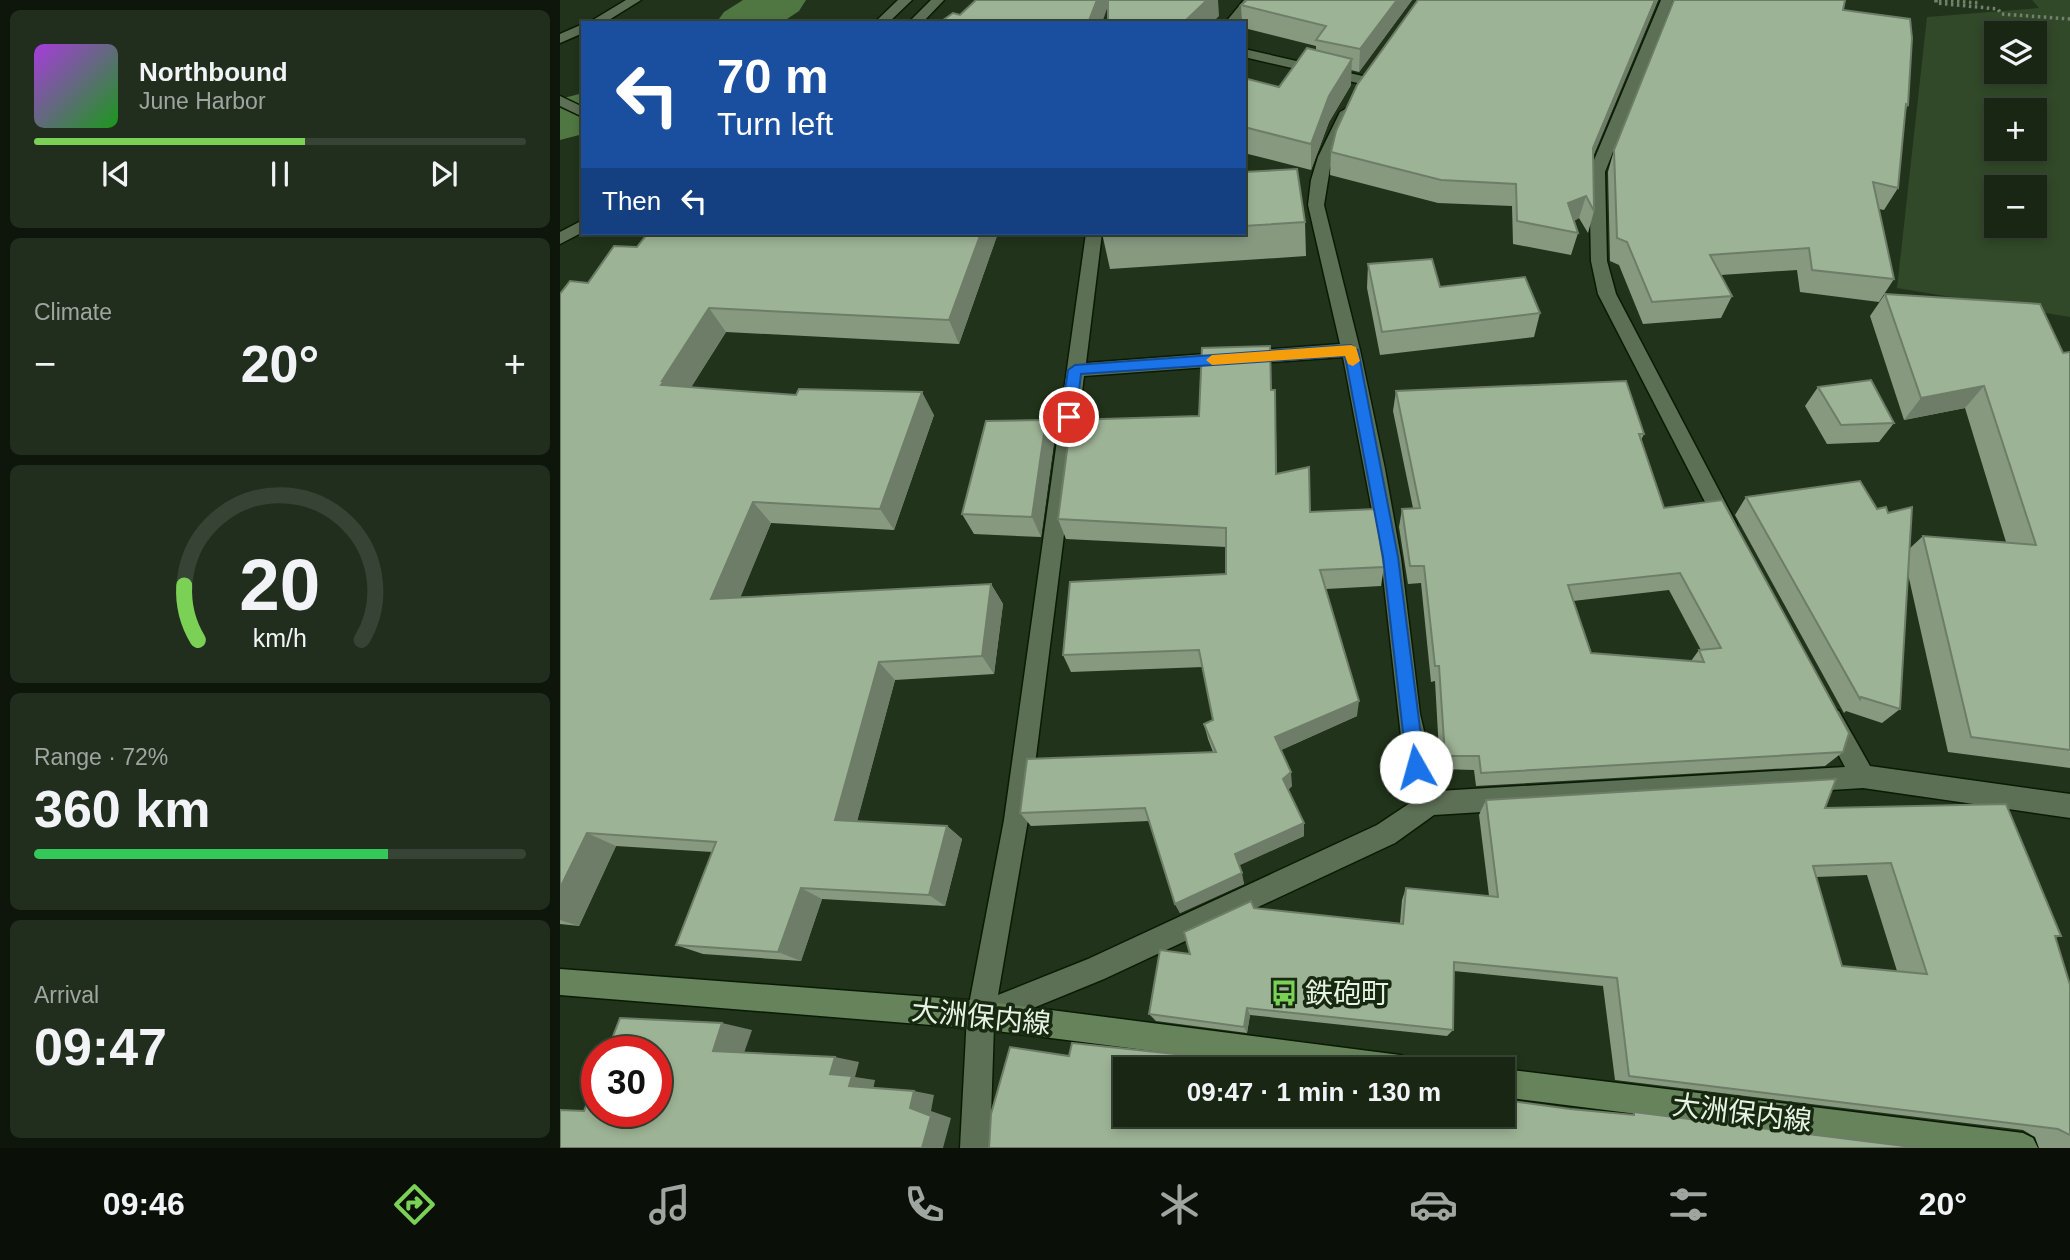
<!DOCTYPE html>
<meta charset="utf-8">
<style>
body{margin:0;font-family:Helvetica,"Noto Sans JP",sans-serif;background:#222e1d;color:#f1f3f6;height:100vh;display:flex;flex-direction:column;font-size:26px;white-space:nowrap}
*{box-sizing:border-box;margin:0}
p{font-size:23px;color:#9fa5a0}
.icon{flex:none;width:38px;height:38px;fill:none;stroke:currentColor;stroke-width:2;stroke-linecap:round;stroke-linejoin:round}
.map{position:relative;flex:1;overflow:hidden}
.details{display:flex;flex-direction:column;gap:10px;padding:10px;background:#0e150b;width:560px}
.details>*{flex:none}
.guide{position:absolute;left:21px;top:21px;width:665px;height:214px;border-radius:0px;box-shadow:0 4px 10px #0003,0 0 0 2px #374334;background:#1a4fa0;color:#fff;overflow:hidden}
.buttons{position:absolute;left:1424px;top:21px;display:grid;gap:14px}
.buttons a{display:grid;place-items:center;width:63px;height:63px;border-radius:0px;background:#192614;box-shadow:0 4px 10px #0003,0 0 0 2px #374334;font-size:35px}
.speed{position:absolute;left:21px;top:1036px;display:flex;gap:14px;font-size:35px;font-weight:700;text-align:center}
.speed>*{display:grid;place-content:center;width:91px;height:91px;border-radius:50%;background:#192614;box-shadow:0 4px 10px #0003,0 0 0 2px #374334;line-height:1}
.speed .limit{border:10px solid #d22;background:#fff;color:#111}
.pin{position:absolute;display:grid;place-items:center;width:60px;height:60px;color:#fff;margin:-30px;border:4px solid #fff;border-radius:50%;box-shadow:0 2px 7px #0007}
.me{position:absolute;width:77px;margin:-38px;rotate:353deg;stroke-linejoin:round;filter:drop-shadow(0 0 5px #0008)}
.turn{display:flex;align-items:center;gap:24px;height:147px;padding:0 21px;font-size:32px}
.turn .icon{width:91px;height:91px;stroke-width:2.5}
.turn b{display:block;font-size:49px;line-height:60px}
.then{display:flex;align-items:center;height:66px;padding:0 21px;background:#0003;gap:14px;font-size:26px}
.big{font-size:52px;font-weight:600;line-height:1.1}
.details .widget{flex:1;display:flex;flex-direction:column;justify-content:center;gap:10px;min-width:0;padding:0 24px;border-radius:10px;background:#222e1d}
.details .dial{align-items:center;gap:0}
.dial svg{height:182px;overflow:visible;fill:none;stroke:#374334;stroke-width:7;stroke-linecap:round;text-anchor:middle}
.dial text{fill:#f1f3f6;stroke:none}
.song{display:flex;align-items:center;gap:21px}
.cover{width:84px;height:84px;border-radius:10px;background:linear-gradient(135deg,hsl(280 70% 55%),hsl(120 70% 35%))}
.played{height:7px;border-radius:4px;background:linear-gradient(90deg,#7bd156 55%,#374334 55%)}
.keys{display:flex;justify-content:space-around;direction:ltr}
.heat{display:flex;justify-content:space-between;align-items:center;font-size:38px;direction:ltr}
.charge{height:10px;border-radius:5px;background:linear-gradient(90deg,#34c759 72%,#374334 0)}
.trip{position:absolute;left:553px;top:1057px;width:402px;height:70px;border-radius:0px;background:#192614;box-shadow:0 4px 10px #0003,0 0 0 2px #374334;font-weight:600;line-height:70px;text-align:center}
.tab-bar{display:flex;height:112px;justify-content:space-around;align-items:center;background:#0a0f08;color:#9fa5a0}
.tab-bar .icon{width:49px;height:49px}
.tab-bar .on{color:#7bd156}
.tab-bar b{font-size:32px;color:#f1f3f6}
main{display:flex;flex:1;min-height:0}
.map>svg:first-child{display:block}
.green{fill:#314928;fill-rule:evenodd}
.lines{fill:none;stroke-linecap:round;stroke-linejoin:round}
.river{fill:#507741;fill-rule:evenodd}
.minor-casing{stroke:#0a1b04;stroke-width:3}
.secondary-casing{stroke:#0a1b04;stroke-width:3}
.path{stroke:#73826d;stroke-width:3.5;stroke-dasharray:2.5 3.5;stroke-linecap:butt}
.minor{fill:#5c7055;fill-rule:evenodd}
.secondary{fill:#66835b;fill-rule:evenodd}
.wall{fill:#879a80;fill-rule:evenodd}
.shaded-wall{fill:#6e7d68}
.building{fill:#9db395;stroke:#6e7d68;stroke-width:2;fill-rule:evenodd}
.route{fill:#1a73e8;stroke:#114b97;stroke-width:2}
.slow{fill:#f59e0b}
.labels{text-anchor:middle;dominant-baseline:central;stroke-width:7;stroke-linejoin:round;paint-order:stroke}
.near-poi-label{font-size:28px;fill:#e6f2e2;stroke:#182911;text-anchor:start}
.near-street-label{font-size:28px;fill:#e6f2e2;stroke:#182911}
</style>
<main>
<section class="details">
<div class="widget">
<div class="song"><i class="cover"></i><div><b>Northbound</b><p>June Harbor</p></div></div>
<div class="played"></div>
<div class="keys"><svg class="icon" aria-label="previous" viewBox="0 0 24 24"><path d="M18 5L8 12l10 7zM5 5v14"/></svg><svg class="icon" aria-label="pause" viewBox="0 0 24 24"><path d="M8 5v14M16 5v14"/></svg><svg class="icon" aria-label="next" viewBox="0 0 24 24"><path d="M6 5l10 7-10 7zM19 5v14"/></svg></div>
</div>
<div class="widget"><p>Climate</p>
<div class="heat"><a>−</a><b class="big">20°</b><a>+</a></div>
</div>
<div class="widget dial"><svg viewBox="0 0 100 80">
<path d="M14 69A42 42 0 1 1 86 69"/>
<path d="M14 69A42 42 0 0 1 8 45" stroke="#7bd156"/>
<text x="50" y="56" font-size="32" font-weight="700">20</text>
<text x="50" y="72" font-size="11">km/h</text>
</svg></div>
<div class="widget"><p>Range · 72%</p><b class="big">360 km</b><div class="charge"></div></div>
<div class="widget"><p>Arrival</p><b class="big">09:47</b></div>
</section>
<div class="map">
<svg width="1510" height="1148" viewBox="0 0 1510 1148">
<rect width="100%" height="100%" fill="#21331a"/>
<path class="green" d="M1472 0H1510V317L1337 288 1367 17 1479 8ZM1437 33H1475V72H1437ZM1437 110H1475V149H1437ZM1437 187H1475V226H1437Z"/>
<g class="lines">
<path class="river" d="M183 0H246L239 11 221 23H156L164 12Z
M23 93V134L0 140V99Z"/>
<g class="minor-casing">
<path id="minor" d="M66 0H81L44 23H28Z
M338 0H352L328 23H314Z
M371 0H384L362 23H348Z
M684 0H697L678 23H665Z
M1101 0H1113L1045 172 1047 261 1056 294 1177 525 1174 531 1167 533 1160 531 1038 294 1031 261 1029 172Z
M23 24V33L0 43V34Z
M684 49 807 77 809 80 802 84 684 57Z
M0 96 23 107V117L0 106Z
M787 108 794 112 770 168 764 205 800 350 825 469 841 558 860 714 878 791 1285 767 1259 719 1263 711 1271 708 1279 711 1310 766 1510 794V818L1303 788 874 815 835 843 544 979 434 1024 430 1148H400L407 1015 444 820 526 233H542L526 363 780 344 748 205 751 180 758 157 780 112ZM783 357 821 558 842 745 856 799 817 825 528 959 438 995 468 820 524 376Z
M23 220V232L0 244V232Z"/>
</g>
<g class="secondary-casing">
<path id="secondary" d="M0 969 421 1001 840 1055 850 1059 854 1069H734L421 1029 0 995Z
M942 1069H943L1463 1133 1473 1138 1478 1148H1348L943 1097Z"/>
</g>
<path class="path" d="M1376 0V3L1438 9 1441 14 1510 19
M1379 0 1418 3 1417 0"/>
<use href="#minor" class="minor"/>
<use href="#secondary" class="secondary"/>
</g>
<path class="wall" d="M687 0H852L799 72 791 70V85L769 122 751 170 684 153V78L719 87 756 50V46L684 28V23H682L681 5Z
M858 0H1098L1033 156 1034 211 1028 233 1019 218 1014 221 1018 233 1011 255 953 244 952 206 878 203 770 175 771 152Z
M1283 10 1348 105 1345 111 1338 188 1324 210 1319 209 1334 279 1319 302 1240 292 1237 270 1161 275 1172 296 1161 318 1083 324 1059 265 1050 261 1048 172 1054 150Z
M684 172 745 222 746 256 550 269 542 233H684Z
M438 233 399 344 166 332 131 387 374 415 334 530 211 523 180 597 431 584 443 604 434 674 335 680 297 821 387 826 402 839 385 906 262 899 241 961 143 954 116 945 152 852 56 846 19 926 0 924V294L28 283 77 247Z
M808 264 880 287 980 313 974 337 820 355 807 288Z
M1325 294 1503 353 1510 352V768L1388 752 1348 574 1340 709 1322 723 1286 711 1284 713 1175 515 1186 497 1317 509 1328 513 1349 549 1363 536 1446 542 1405 408 1344 420 1310 316Z
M710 346 711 390H715L717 474 750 512 824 567 821 586 766 589 797 716 721 750 732 786 728 790 744 823V836L679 865 684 884 620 913 615 904 589 821 471 826 460 813 653 752 648 739 644 724 653 720 643 667 511 672 503 655 666 574V547L506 539 498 519 639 416Z
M1258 387 1334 423 1319 442 1267 444 1245 406Z
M836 391 1084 434 1081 440 1104 508 1283 752 1265 766 916 786 914 770 880 769 875 681 871 682 861 583 848 584 839 527 842 509 853 508 833 411ZM1109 590 1141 650H1139L1131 661 1031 653 1013 601Z
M494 442 481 537 414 534 402 514Z
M926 800 1265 808 1501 936 1495 938 1510 985V1148H1479L1475 1137 1463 1130 1055 1080 1043 986 894 971 893 1030 887 1036 690 1015 687 1033 596 1021 589 1014 630 954 694 908 840 923 842 900 846 888 929 896 919 815ZM1307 875 1337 971 1282 966 1256 877Z"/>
<path class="shaded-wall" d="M537 0H550L542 23H528Z
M647 0H658L659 16 652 23H623Z
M837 0H852L799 72 800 49Z
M1095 0H1098L1027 171 1033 148Z
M792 59 791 85 769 122 751 170V144L769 96Z
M1026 196 1019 218 1002 226 1008 203Z
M421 233H438L399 344 389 320Z
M149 308 166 332 122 402 101 385 102 381Z
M1424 386 1405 408 1344 420 1361 398Z
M362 392 374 415 334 530 320 509Z
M486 420 494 442 481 537 472 517Z
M193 502 211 523 172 618 151 599Z
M431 584 443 604 434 674 422 656Z
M319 662 335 680 294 833 275 820Z
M799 701 797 716 717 752 715 737Z
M731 772 732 786 724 792 723 779Z
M744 823V836L678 866 675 854Z
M387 826 402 839 385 906 369 895Z
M27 833 56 846 19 926 0 920V888Z
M682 873 684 884 620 913 615 904Z
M241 888 262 899 241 961 218 952Z
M687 1008 690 1015 687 1033 684 1027Z
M162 1023 192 1030 183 1056 153 1051Z
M275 1057 299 1062 295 1077 315 1080 313 1090 289 1086 270 1074Z
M680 1061 683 1065V1069H679Z
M354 1091 374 1095 371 1111 391 1118 383 1148H362L350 1108Z"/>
<path class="building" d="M416 0H537L528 23H379L393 13 400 15Z
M548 0H647L623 23H548Z
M687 0H837L800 49 756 40 766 26 681 5Z
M858 0H1095L1033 148 1034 211 1026 196 1008 203 1018 233 957 221 956 184 881 180 771 152 776 131 797 85Z
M1114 0H1285L1283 10 1350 19 1352 38 1348 105 1346 104 1338 188 1313 182 1334 279 1252 270 1249 248 1150 255 1172 296 1092 302 1067 242 1057 238 1054 150Z
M747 48 792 59 769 96 751 144 684 127V78L719 87Z
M737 169 745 222 684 226V172Z
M88 233H421L389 320 149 308 102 381H104L101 385 236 395 239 389 362 392 320 509 193 502 151 599 431 584 422 656 319 662 275 820 387 826 369 895 241 888 218 952 116 945 156 842 27 833 0 888V294L10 281 28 283 54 246 77 247Z
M542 233H581L542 235Z
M872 259 880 287 965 277 980 313 822 332 808 264Z
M1325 294 1480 304 1503 353 1510 352V750L1411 737 1363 536 1476 545 1424 386 1361 398Z
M710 346 711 390H715L716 474 749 467 750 512 815 509 824 567 760 570 799 701 715 737 731 772 723 779 744 823 675 854 682 873 615 904 585 808 460 813 467 759 656 752 644 724 653 720 639 650 503 655 510 582 666 574V528L498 519 511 420 639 416 642 348Z
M1311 380 1334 423 1281 425 1258 387Z
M1066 381 1084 434H1079L1104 508 1162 500 1289 733 1283 752 921 773 919 756H885L879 666H875L864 566H850L842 509 860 508 836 391ZM1120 573 1161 648 1139 650 1144 662 1031 653 1008 585Z
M486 420 472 517 402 514 426 421Z
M1300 481 1317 509 1326 507 1328 513 1352 507 1340 709 1301 697 1300 699 1186 497Z
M1276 779 1265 808 1446 804 1501 936H1495L1510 985V1135L1498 1129 1069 1076 1057 978 894 962 893 1030 687 1008 684 1027 589 1014 600 950 630 954 624 932 691 901 694 908 843 924 846 888 938 897 926 800ZM1331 863 1367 974 1282 966 1253 866Z
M60 1018 162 1023 153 1051 275 1057 270 1074 292 1076 289 1086 354 1091 350 1108 371 1116 362 1148H0V1110L24 1111 37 1077V1111H96V1052H47Z
M512 1043 680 1061 679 1069H565V1115H943V1100L1010 1109 1074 1115V1112L1360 1148H429L431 1114 450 1047 509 1056Z"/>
<path class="route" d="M791 345 798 350 838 557 865 767 863 773 856 776 850 773 847 767 823 557 785 356 521 374 516 417 509 422 501 417 508 370 515 365Z"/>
<path class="slow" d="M791 345 796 347 800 361 793 366 788 364 785 356 652 365 646 360 652 355Z"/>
<defs>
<g id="bus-bare" transform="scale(2.1)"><path d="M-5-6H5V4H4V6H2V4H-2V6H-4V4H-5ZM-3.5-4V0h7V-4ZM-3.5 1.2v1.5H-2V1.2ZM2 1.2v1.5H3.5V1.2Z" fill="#7bd156" stroke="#182911" stroke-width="2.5" paint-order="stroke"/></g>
</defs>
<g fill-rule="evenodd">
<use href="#bus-bare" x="724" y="993"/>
</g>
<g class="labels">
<g class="near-poi-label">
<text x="745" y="993">鉄砲町</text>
</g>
<g class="near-street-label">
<text transform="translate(421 1017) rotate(6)">大洲保内線</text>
<text transform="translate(1182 1113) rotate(7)">大洲保内線</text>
</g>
</g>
</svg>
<div class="buttons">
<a><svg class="icon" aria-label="layers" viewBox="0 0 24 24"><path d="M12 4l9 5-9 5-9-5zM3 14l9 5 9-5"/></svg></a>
<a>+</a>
<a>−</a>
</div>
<div class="speed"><div class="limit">30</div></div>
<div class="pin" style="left:509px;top:417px;background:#d93025"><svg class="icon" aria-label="arrive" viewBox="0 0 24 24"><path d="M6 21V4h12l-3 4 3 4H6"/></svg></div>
<svg class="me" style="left:856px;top:767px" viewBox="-20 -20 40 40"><circle r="19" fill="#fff"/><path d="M0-13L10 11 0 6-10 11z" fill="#1a73e8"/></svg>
<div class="trip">09:47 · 1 min · 130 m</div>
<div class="guide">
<div class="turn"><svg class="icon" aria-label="left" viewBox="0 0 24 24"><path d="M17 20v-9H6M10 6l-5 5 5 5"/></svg><div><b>70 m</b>Turn left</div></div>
<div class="then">Then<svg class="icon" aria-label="left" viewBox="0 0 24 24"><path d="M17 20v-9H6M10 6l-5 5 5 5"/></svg></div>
</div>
</div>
</main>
<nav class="tab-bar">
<b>09:46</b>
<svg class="icon on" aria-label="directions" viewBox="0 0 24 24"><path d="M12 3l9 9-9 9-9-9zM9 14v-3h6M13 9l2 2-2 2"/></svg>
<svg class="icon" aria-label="music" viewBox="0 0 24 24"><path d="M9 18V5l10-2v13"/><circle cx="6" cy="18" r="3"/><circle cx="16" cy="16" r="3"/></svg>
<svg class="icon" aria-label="phone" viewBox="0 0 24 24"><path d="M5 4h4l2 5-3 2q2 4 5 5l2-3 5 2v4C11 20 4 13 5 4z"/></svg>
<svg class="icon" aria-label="climate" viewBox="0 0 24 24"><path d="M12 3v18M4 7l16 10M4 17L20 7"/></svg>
<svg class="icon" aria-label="car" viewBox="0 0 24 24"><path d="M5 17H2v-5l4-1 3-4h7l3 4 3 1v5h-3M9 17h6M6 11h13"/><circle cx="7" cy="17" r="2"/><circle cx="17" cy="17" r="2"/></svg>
<svg class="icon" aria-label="filters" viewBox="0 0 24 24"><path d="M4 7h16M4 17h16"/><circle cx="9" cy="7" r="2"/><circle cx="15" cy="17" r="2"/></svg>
<b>20°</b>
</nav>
